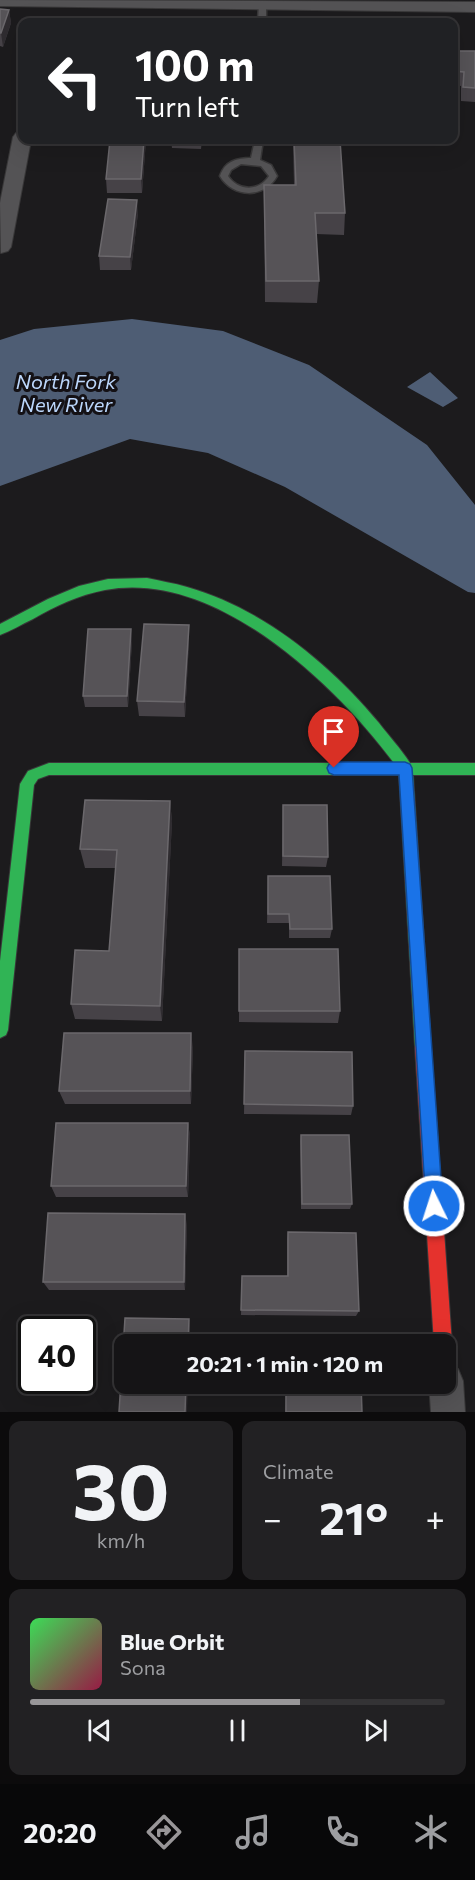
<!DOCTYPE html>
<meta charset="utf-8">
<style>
body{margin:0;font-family:Commissioner,sans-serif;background:#222123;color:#f1f3f6;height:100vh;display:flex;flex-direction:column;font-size:22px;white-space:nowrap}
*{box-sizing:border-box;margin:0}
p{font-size:20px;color:#9d9ea1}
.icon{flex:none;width:33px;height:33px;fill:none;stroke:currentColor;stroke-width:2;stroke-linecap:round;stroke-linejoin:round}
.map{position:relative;height:1412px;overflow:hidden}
.panel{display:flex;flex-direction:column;gap:9px;padding:9px;background:#0c0b0c;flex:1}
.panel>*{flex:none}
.guide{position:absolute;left:18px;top:18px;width:440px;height:126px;border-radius:12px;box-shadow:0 6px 24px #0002,0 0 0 2px #343335;background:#202124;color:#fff;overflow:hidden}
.speed{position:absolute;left:18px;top:1316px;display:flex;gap:12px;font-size:30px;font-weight:700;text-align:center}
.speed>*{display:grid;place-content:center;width:78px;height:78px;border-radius:50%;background:#151416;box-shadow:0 6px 24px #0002,0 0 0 2px #343335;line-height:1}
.speed .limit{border:3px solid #111;border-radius:9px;background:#fff;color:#111}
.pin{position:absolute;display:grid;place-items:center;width:51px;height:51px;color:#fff;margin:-62px -26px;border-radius:50% 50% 50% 0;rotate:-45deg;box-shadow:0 0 6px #0007}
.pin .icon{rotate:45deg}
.me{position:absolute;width:66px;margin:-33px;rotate:356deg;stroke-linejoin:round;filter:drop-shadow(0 0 4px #0008)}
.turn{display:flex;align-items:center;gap:21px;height:126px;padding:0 18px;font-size:27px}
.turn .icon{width:78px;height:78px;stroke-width:2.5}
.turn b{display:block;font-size:42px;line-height:51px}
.big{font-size:45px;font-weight:700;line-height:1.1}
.panel .widget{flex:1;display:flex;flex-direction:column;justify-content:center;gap:9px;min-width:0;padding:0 21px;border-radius:12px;background:#222123}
.panel .dial{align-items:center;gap:0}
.dial b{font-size:78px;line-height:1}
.song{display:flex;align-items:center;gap:18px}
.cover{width:72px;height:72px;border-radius:9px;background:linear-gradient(135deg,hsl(130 70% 55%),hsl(340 70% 35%))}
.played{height:6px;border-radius:3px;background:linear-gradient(90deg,#989698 65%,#343335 65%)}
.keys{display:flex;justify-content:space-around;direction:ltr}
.heat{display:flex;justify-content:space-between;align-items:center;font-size:33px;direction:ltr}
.panel .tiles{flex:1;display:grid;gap:9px;grid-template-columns:1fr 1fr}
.widget:last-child{grid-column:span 2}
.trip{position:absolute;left:114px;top:1334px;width:342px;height:60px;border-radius:12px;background:#151416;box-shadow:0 6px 24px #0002,0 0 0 2px #343335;font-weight:700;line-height:60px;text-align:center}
.tabs{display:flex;height:96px;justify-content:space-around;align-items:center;background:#080809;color:#9d9ea1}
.tabs .icon{width:42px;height:42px}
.tabs .selected{color:#989698}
.tabs b{font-size:27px;color:#f1f3f6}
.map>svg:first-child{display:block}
.water{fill:#4e5d74}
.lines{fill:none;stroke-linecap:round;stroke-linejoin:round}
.lane-casing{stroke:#393839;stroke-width:3}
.street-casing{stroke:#393839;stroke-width:2}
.fast-casing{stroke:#393839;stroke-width:2}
.jam-casing{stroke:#393839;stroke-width:2}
.lane{fill:#545355;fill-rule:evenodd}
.street{fill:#545355;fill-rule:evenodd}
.fast{fill:#30b455;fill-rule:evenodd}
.jam{fill:#e5322d;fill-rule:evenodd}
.wall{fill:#464247}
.shaded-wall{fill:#2f2c30}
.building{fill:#565357;stroke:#6b686c;stroke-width:1.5}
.route{fill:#1a73e8;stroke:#114b97;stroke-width:1.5}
.labels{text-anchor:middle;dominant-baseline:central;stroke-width:6;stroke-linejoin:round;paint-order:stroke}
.water-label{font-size:20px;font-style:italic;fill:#bcd7fc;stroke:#141115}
</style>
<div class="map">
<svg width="475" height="1412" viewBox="0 0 475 1412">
<rect width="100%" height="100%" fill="#1c1b1d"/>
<path class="water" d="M132 319 223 331 309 365 427 445 475 505V593L468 592 285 487 208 453 130 439 0 486V340L34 329Z
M430 372 458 398 443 407 407 387Z"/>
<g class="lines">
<g class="lane-casing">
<path id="lane" d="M259 2 266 4V22H258Z
M255 140H263L260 160 271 165 277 176C264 199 233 198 220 176 225 161 237 158 251 158ZM241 164 261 166 269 176C259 192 238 191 228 176L231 170Z"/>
</g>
<g class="street-casing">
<path id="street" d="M0 0 475 2V12L0 6Z
M22 132V140H31L11 247 8 251 1 253 0 203 13 137 16 133Z
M446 1364 458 1369 463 1381 465 1412H431L429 1383H446Z"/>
</g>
<g class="fast-casing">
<path id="fast" d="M147 578C160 581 174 583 187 587 262 608 330 664 379 723 389 736 401 749 410 763H475V775H413L431 1047 429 1053 423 1055 417 1053 415 1047 399 775H49L38 779 34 785 8 1030 6 1035 0 1038V961L20 784 28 771 49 763H394C334 683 215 569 105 590 79 595 55 606 33 619 22 624 11 631 0 635V624L48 599 79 586 108 579Z"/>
</g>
<g class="jam-casing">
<path id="jam" d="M423 1039 429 1041 431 1047 452 1344 449 1350 446 1352V1344H434L415 1047 417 1041Z"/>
</g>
<use href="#lane" class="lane"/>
<use href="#street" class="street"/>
<use href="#fast" class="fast"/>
<use href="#jam" class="jam"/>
</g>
<path class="wall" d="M0 9 9 10 11 23 3 47 0 46Z
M453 51H475V102L461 101V86L453 85Z
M146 140 142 193H107L106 179Z
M171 140H202L201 149 172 148Z
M293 140H340L345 213 344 235 316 234 319 281 317 303 265 302 264 185H294Z
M138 213 131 270H100L99 256Z
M189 625V641L185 717 139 716 137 701Z
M132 641 128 707H85L83 696Z
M170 801 172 821 162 1021 75 1019 71 1004 109 951 116 868H85L80 849Z
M283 805 328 857 326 867 282 866Z
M268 876 332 929 330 938H289V923H267Z
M239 949 340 1011 338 1023 239 1022Z
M193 1047 191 1104H65L59 1091Z
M245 1051 353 1106 351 1115 244 1114Z
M188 1123 190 1136 188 1197H56L51 1186Z
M301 1135 352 1204 350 1209H301L300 1141Z
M187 1224 185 1290H49L43 1282Z
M288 1232 359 1311 356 1316 241 1315 242 1276H287V1239Z
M286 1383H361L362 1412H285Z"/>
<path class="shaded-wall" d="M9 10 11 23 3 47 1 33Z
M144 140H146L142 193 141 179Z
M137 200 138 213 131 270 130 257Z
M189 625V641L185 717 184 702Z
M131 629 132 641 128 707 127 696Z
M170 801 172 821 162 1021 160 1006Z
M191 1033 193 1047 191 1104 190 1091Z
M188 1123 190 1136 188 1197 186 1186Z
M185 1214 187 1224 185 1290 184 1282Z
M189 1319 190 1326V1344H188Z
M186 1383H188L187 1412H185Z"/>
<path class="building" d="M0 9 9 10 1 33H0Z
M453 51H475V88L463 87 464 72 453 71Z
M110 140H144L141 179H106Z
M294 140H340L345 213H315L319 281H266L264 185H296Z
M108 199 137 200 130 257 99 256Z
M144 624 189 625 184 702 137 701Z
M88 629H131L127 696H83Z
M85 800 170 801 160 1006 71 1004 75 950 109 951 117 850 80 849Z
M283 805H327L328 857 283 856Z
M268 876H330L332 929H290L289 914H268Z
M239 949H338L340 1011H239Z
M64 1033H191L190 1091H59Z
M245 1051 352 1052 353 1106 244 1104Z
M56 1123H188L186 1186H51Z
M301 1135H349L352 1204H302Z
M48 1213 185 1214 184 1282H43Z
M288 1232 356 1233 359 1311 241 1310 242 1276H288Z
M125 1318 189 1319 188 1344H124V1383H186L185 1412H119Z
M305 1333 359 1335V1344H305Z
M286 1383H361L362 1412H286Z"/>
<path class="route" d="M334 762H405L410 764 412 768 443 1206 440 1212 434 1214 428 1212 426 1206 399 775H334L329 773 327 768 329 764Z"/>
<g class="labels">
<g class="water-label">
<text x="66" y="381">North Fork<tspan x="66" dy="23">New River</tspan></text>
</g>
</g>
</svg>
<div class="speed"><div class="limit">40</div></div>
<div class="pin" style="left:334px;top:768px;background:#d93025"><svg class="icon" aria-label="arrive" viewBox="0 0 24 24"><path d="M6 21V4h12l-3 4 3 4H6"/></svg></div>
<svg class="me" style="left:434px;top:1206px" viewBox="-20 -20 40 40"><circle r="17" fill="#1a73e8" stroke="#fff" stroke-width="3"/><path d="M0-11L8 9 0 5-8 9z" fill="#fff"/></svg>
<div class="trip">20:21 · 1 min · 120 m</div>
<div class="guide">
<div class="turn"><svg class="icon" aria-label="left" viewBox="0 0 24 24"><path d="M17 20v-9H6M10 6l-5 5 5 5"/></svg><div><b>100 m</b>Turn left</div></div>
</div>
</div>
<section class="panel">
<div class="tiles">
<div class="widget dial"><b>30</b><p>km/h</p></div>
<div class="widget"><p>Climate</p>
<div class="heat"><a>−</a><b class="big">21°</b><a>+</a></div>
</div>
<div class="widget">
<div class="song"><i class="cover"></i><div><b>Blue Orbit</b><p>Sona</p></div></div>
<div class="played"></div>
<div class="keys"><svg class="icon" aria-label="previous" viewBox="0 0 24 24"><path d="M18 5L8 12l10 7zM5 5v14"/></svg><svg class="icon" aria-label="pause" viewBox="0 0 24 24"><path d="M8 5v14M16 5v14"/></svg><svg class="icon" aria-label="next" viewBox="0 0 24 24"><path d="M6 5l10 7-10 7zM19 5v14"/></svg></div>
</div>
</div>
</section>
<nav class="tabs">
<b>20:20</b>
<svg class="icon selected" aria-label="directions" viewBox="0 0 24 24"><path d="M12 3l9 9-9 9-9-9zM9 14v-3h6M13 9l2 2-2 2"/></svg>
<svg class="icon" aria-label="music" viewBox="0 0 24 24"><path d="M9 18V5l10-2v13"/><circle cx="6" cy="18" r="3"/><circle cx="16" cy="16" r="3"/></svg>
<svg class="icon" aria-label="phone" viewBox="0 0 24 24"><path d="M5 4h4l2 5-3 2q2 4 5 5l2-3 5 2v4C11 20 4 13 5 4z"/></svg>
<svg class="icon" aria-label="climate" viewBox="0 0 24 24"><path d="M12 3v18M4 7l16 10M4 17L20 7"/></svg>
</nav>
